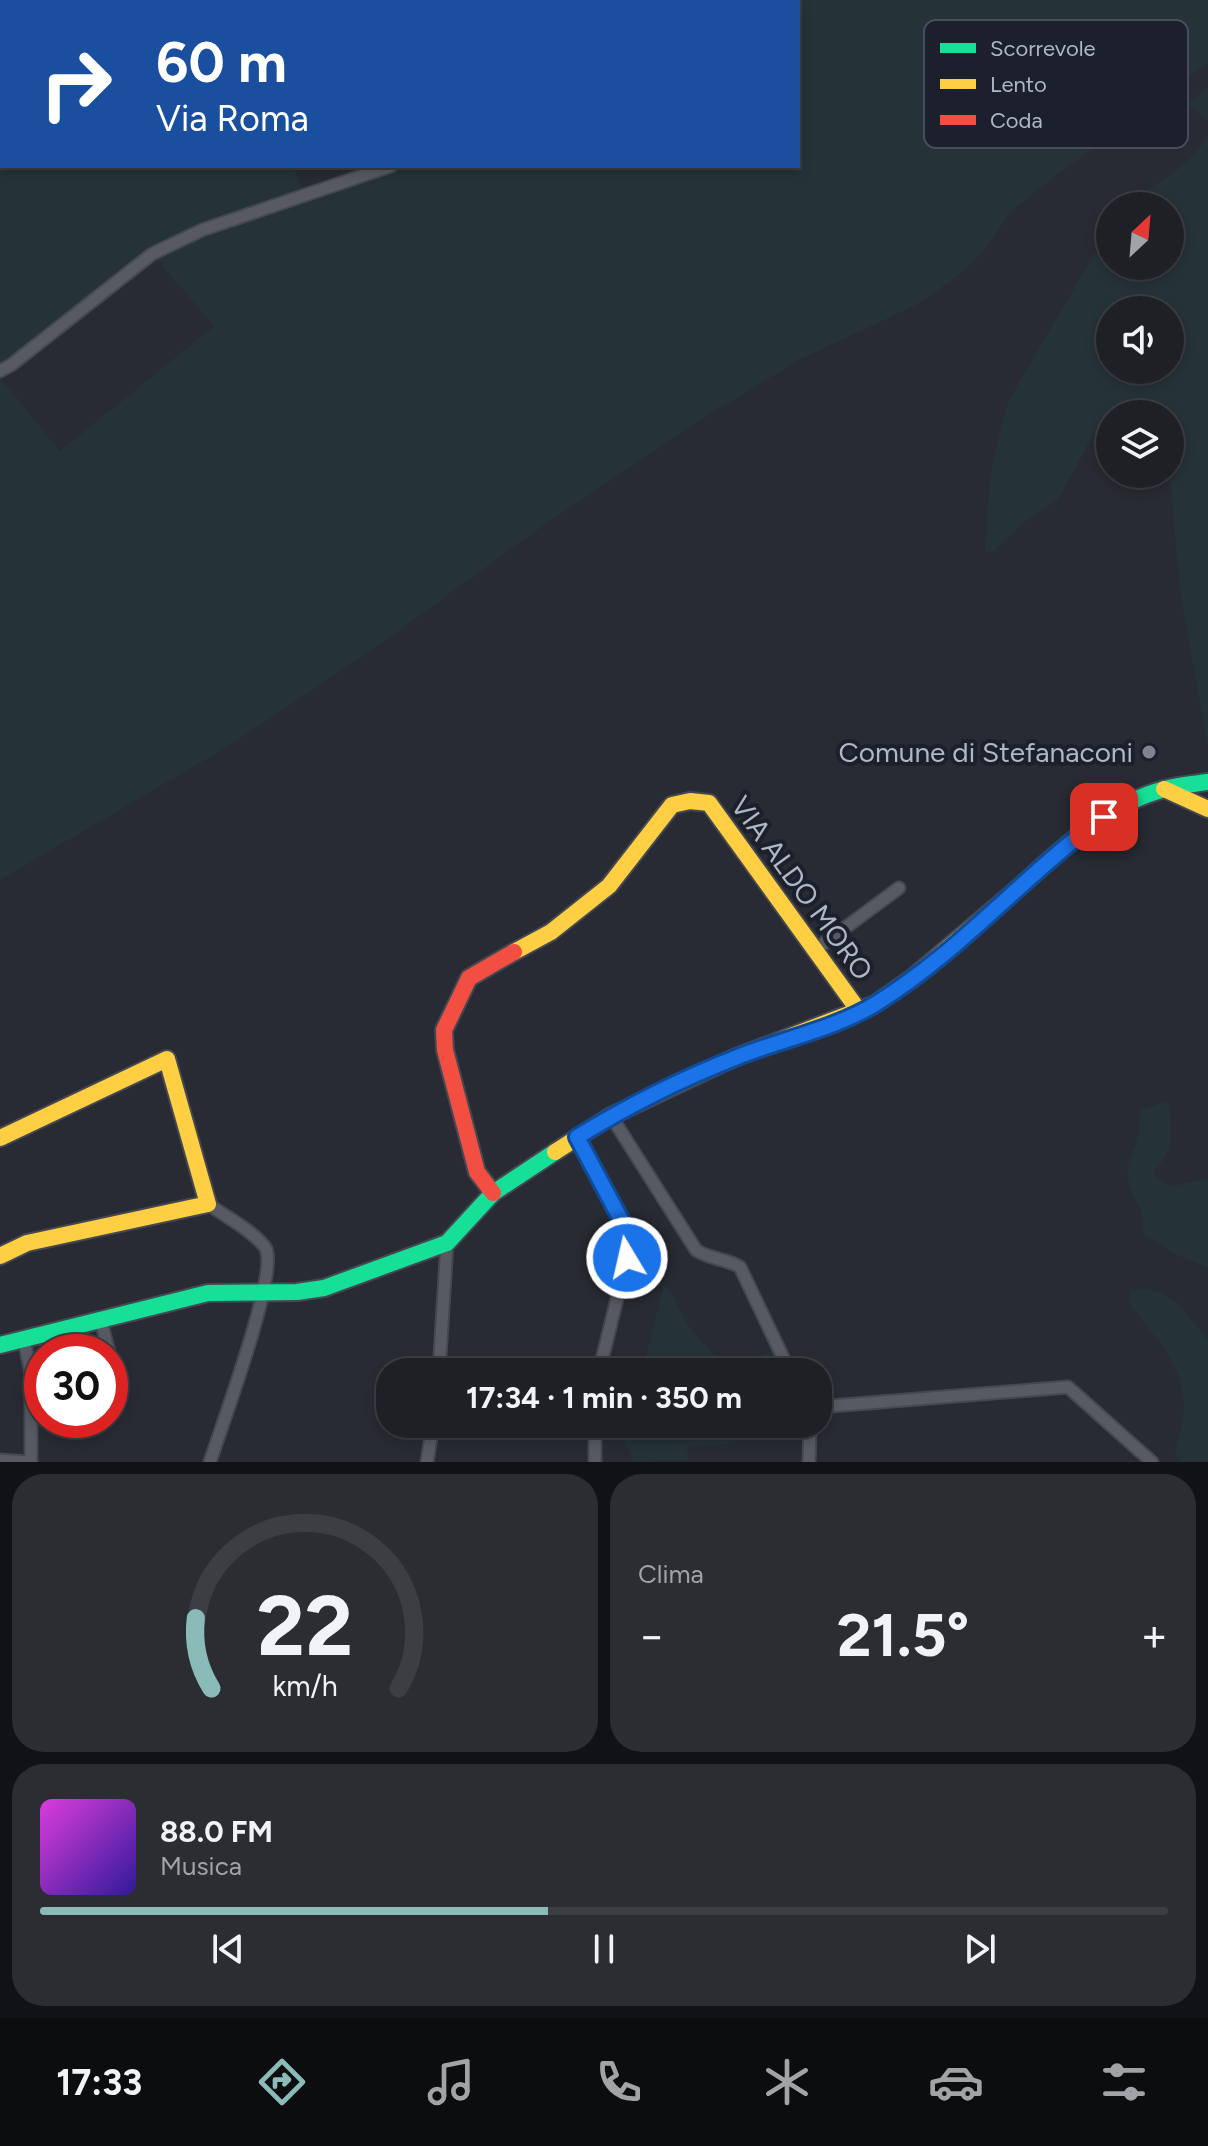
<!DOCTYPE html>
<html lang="it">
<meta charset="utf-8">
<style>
body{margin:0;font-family:Figtree,sans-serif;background:#2b2d32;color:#f1f3f6;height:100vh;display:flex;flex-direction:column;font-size:30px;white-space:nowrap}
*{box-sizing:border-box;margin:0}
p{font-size:26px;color:#a1a3a7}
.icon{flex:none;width:44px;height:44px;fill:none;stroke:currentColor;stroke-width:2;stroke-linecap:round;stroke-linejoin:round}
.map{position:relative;height:1462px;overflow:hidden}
.drawer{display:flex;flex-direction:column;gap:12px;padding:12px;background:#101215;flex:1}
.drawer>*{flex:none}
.guide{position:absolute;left:0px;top:0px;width:800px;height:168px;box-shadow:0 4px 12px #0003,0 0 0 2px #3c3e43;background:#1a4fa0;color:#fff;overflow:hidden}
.needle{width:52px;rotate:26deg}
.controls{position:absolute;left:1096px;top:192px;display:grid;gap:16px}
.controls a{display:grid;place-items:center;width:88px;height:88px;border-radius:50%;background:#1e2026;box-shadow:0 4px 12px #0003,0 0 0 2px #3c3e43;font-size:40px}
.speed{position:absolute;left:24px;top:1334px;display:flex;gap:16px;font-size:40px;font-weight:700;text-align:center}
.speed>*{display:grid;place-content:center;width:104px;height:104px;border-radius:50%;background:#1e2026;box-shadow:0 4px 12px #0003,0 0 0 2px #3c3e43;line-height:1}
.speed .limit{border:12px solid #d22;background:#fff;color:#111}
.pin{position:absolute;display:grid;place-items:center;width:68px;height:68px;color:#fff;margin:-34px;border-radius:16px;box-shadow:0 4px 12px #0006}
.me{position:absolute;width:88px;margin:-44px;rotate:351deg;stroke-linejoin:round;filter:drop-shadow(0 0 6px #0008)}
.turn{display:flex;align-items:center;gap:28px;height:168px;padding:0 24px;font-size:36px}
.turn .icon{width:104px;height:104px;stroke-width:2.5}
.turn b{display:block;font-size:56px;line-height:68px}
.big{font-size:60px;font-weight:700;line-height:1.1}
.drawer .tile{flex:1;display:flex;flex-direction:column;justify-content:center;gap:12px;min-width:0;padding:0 28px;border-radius:32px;background:#2b2d32}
.drawer .dial{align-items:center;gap:0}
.dial svg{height:208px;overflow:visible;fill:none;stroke:#3c3e43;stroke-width:7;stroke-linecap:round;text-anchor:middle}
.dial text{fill:#f1f3f6;stroke:none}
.song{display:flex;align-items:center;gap:24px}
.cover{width:96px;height:96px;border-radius:12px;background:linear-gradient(135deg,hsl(300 70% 55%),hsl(250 70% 35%))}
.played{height:8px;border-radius:4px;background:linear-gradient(90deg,#8bbbb9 45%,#3c3e43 45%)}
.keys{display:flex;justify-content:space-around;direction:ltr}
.heat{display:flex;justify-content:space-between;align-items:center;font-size:44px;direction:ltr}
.drawer .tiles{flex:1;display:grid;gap:12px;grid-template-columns:1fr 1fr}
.tile:last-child{grid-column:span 2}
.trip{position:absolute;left:376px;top:1358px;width:456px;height:80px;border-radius:32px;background:#1e2026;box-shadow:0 4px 12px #0003,0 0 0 2px #3c3e43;font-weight:700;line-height:80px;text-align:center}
.dock{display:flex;height:128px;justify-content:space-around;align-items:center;background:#0c0d0f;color:#a1a3a7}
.dock .icon{width:56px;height:56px}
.dock .selected{color:#8bbbb9}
.dock b{font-size:36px;color:#f1f3f6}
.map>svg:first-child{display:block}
.green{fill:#253238;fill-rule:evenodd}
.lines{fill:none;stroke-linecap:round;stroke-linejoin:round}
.street-casing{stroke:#454850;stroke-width:15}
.fast-casing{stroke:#454850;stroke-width:20}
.slow-casing{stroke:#454850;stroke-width:20}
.jam-casing{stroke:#454850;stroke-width:20}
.street{stroke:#575a62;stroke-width:11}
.fast{stroke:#16e098;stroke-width:16}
.slow{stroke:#ffcf43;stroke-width:16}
.jam{stroke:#f24e42;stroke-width:16}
.route-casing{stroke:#114b97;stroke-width:20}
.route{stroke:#1a73e8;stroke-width:14}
.poi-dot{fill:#818592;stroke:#1c202d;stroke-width:3}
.labels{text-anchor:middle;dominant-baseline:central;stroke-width:8;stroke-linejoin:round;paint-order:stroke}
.poi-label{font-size:28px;fill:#b1b6c5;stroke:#1c202d;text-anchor:end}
.street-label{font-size:28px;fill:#b1b6c5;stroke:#1c202d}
.key{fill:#1c202d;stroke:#494d5b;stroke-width:2}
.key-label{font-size:22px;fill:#b1b6c5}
</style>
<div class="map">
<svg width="1208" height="1462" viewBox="0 0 1208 1462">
<rect width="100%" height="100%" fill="#282b33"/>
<path class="green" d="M0 0 222 2H2V166H293L306 195 391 166H798V2H774L778 0H1208V63L1037 190 1010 213 986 249 954 279 916 305 799 360 700 420 540 528 378 646 232 744 0 880V378L60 451 214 326 152 254 0 371Z
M1208 87V121L1188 104Z
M1208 134V748L1179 586 1170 473V456L1175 431 1170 435V414H1110V421L1104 422 1097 428 1058 500 1022 524 993 552H985C986 500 992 446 1010 398L1110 227V266H1170V206H1127C1153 182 1192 168 1208 134ZM1110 310H1170V370H1110Z
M1167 1101C1175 1128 1174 1149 1155 1171V1175L1168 1185 1173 1186 1208 1178V1267L1179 1256 1144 1235 1141 1212 1129 1186 1127 1167 1136 1143 1141 1110Z
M664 1285 671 1292 689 1327 730 1372H642Z
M1143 1288 1162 1293 1179 1304 1208 1340V1462H1181L1175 1454C1177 1437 1184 1422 1184 1405 1183 1364 1152 1334 1129 1303L1130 1292Z
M775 1350 782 1372H742L741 1364Z
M629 1424H734L737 1443 687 1448 689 1460 632 1462 631 1450 625 1446Z"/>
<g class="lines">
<g class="street-casing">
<path id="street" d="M682 0 683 2
M774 2 778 0
M0 371 11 365 152 254 202 230 391 166
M815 950 899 888
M611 1116 696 1250C711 1260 725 1258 740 1267L790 1372
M577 1137 627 1231V1258L599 1372
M208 1204C222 1214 258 1234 266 1249 278 1275 221 1427 210 1462
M101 1321 109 1352
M24 1340 31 1373V1462
M110 1356 113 1377
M439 1372 447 1243
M818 1407 1068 1387 1152 1462
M0 1460 29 1462
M427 1462 433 1424
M595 1462V1424
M809 1462 810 1424"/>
</g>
<g class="fast-casing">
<path id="fast" d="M1002 902C1052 860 1099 806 1165 789 1179 785 1194 784 1208 782
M0 1345 208 1293 297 1292 324 1288 447 1243 493 1193 555 1152"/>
</g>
<g class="slow-casing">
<path id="slow" d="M1164 789 1208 809
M514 952 551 932 609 886 672 805 690 801 709 803 859 1011
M0 1138 167 1059 208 1204 27 1243 0 1256
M555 1152 611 1116 736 1057 875 1004 911 979 1002 902"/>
</g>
<g class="jam-casing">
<path id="jam" d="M493 1193 477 1172 445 1050 444 1030 469 978 514 952"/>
</g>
<use href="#street" class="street"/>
<use href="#fast" class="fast"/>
<use href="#slow" class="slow"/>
<use href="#jam" class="jam"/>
</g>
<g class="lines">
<g class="route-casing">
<path id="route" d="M627 1258V1231L577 1137C628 1106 681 1079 735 1058 782 1039 835 1029 877 1003 961 951 1025 874 1104 817"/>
</g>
<use href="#route" class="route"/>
</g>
<circle class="poi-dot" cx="1149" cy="752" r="8"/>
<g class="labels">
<g class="poi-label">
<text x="1133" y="752">Comune di Stefanaconi</text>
</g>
<g class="street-label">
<text transform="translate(802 888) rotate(54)">VIA ALDO MORO</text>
</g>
</g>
<rect x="924" y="20" width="264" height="128" rx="12" class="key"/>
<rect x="940" y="43" width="36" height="10" fill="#16e098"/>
<rect x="940" y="79" width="36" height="10" fill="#ffcf43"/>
<rect x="940" y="115" width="36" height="10" fill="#f24e42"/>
<g class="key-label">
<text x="990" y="56">Scorrevole</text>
<text x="990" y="92">Lento</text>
<text x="990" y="128">Coda</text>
</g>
</svg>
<div class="controls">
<a><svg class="needle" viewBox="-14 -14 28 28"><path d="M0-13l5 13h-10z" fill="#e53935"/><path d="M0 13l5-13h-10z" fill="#a1a3a7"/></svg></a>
<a><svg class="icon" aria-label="sound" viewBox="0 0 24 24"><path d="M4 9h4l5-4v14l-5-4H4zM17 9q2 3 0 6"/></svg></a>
<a><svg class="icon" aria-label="layers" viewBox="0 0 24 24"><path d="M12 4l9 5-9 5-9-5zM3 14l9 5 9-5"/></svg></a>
</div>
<div class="speed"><div class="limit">30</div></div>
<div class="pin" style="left:1104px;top:817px;background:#d93025"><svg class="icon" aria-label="arrive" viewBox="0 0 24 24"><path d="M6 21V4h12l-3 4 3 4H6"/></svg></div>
<svg class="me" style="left:627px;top:1258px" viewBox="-20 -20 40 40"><circle r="17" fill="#1a73e8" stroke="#fff" stroke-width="3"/><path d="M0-11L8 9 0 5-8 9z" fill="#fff"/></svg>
<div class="trip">17:34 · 1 min · 350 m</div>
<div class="guide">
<div class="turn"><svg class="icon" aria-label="right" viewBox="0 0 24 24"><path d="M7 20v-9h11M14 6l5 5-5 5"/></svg><div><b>60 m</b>Via Roma</div></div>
</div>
</div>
<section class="drawer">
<div class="tiles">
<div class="tile dial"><svg viewBox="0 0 100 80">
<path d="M14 69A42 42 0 1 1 86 69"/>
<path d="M14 69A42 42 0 0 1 8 42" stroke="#8bbbb9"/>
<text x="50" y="56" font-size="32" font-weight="700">22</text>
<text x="50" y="72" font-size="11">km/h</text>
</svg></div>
<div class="tile"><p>Clima</p>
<div class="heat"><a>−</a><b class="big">21.5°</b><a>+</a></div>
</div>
<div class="tile">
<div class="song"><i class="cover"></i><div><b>88.0 FM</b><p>Musica</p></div></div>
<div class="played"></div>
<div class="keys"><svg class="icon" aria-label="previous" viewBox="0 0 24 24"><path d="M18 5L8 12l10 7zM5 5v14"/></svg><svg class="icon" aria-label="pause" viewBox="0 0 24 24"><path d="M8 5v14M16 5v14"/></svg><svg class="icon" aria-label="next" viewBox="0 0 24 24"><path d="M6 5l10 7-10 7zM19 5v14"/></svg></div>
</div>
</div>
</section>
<nav class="dock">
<b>17:33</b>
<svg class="icon selected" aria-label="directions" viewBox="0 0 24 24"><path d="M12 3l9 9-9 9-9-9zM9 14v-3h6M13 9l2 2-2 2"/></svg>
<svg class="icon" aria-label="music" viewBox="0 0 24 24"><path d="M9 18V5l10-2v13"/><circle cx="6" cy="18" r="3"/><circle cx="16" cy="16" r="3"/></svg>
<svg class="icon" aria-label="phone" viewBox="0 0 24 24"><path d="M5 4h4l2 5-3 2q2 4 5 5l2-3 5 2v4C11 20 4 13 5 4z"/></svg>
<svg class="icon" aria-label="climate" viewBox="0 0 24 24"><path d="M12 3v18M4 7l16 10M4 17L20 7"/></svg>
<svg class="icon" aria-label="car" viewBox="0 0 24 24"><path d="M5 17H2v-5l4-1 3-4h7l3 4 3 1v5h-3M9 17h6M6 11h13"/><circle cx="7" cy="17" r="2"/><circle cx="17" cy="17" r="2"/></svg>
<svg class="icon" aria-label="filters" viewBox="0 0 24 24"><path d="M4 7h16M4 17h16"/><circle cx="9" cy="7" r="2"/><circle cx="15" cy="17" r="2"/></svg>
</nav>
